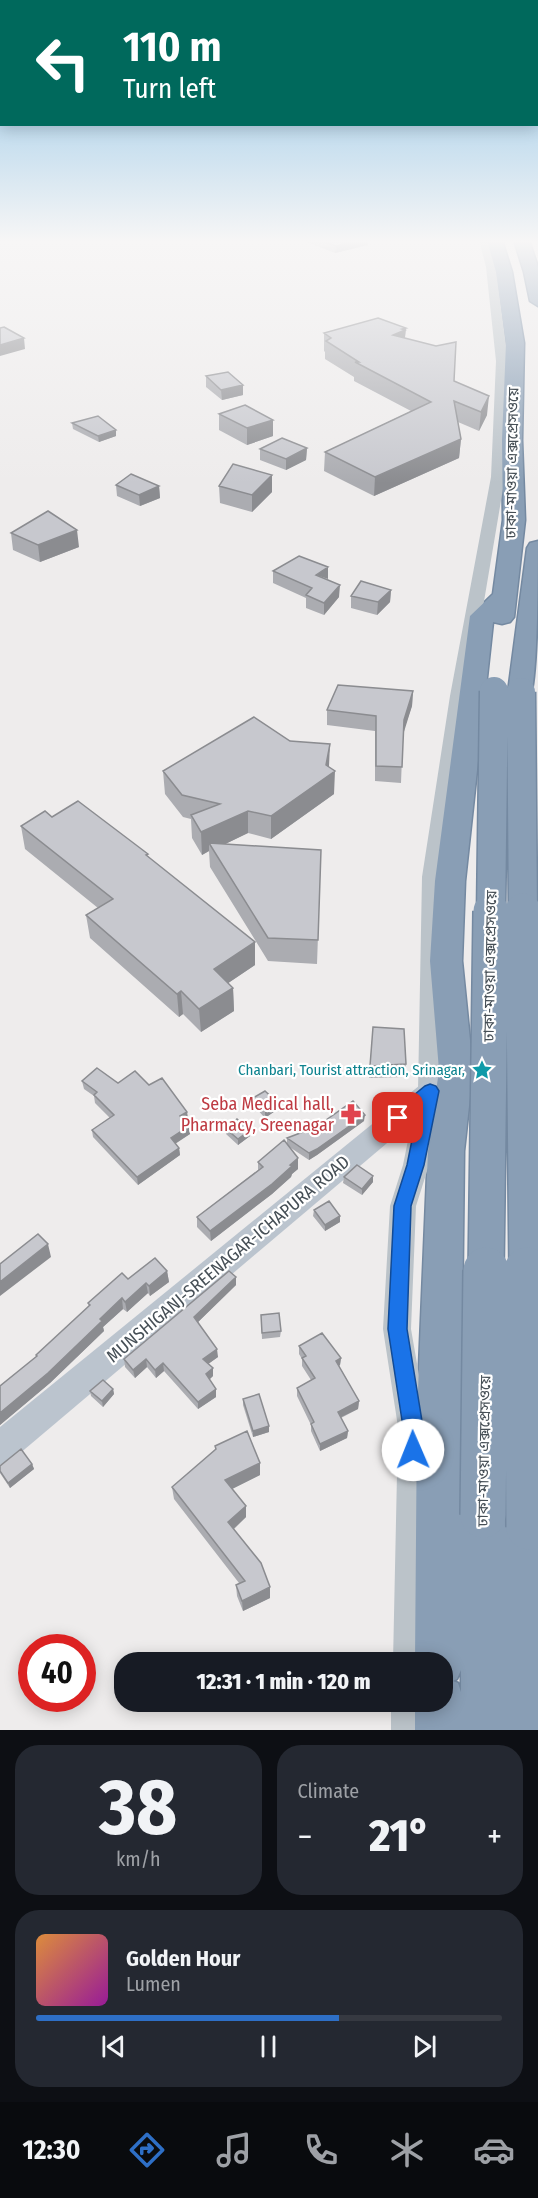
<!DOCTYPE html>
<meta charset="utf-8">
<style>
body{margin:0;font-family:"Fira Sans Condensed","Noto Sans Bengali",sans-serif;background:#242831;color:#f1f3f6;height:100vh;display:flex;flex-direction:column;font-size:22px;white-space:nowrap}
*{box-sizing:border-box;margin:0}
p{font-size:20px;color:#9ea1a6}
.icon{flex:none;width:33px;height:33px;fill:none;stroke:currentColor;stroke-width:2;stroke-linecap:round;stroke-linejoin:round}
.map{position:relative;height:1730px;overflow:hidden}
.drawer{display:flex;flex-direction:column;gap:15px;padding:15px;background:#0d0f14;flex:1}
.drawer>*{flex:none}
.guide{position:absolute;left:0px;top:0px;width:538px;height:126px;box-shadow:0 3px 15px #0003;background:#00695c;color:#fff;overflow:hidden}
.speed{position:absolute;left:18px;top:1634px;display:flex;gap:12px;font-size:30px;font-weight:700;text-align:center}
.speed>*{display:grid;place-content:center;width:78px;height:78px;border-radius:50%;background:#171b24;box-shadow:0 3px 15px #0003;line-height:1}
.speed .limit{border:9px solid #d22;background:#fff;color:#111}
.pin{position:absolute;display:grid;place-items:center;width:51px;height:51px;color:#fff;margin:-26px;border-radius:12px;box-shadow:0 3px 9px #0006}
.me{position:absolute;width:66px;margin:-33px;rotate:359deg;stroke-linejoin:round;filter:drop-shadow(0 0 4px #0008)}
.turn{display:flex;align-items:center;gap:21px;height:126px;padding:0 24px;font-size:27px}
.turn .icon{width:78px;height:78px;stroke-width:2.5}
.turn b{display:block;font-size:42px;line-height:51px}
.big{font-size:45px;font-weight:800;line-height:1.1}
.drawer .tile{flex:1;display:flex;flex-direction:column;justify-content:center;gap:9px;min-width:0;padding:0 21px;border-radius:24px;background:#242831}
.drawer .dial{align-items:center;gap:0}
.dial b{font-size:78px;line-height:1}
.song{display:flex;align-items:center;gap:18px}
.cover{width:72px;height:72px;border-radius:9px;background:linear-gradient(135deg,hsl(30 70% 55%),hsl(300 70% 35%))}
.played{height:6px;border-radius:3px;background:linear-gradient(90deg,#2e6fc6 65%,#363941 65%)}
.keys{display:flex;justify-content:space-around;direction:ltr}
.heat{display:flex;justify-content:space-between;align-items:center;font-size:33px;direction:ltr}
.drawer .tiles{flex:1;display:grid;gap:15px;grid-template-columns:1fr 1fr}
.tile:last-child{grid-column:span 2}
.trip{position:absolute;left:114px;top:1652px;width:339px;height:60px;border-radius:24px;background:#171b24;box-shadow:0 3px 15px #0003;font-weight:800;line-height:60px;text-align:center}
.tabs{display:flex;height:96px;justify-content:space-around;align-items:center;background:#090b0e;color:#9ea1a6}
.tabs .icon{width:42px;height:42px}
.tabs .selected{color:#2e6fc6}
.tabs b{font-size:27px;color:#f1f3f6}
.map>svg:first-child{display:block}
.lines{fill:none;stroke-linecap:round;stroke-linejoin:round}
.motorway-casing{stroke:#7489a1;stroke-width:3}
.tertiary{fill:#bbc3c9;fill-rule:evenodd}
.secondary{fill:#bbc4ce;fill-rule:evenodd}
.motorway{fill:#899eb5;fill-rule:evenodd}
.motorway-bridge-far2-casing{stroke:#7489a1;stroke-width:31;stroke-linecap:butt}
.motorway-bridge-far1-casing{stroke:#7489a1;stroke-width:38;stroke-linecap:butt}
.motorway-bridge-casing{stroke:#7489a1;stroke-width:48;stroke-linecap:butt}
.motorway-bridge-far2{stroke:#899eb5;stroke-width:28}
.motorway-bridge-far1{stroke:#899eb5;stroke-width:35}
.motorway-bridge{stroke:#899eb5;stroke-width:45}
.wall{fill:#abacb1}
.shaded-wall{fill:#8b8c90}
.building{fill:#c7c8ce;stroke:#8b8c90;stroke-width:1.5}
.route{fill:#1a73e8;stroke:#114b97;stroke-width:1.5}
.labels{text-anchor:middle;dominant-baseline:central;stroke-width:4.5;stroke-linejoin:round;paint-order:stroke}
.street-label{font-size:15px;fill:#464f56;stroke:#fff}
.culture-label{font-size:15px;fill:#0d838f;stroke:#fff;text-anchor:end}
.near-health-label{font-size:18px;fill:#be3a42;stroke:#fff;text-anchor:end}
.near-street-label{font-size:18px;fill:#464f56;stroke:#fff}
</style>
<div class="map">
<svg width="538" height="1730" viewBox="0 0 538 1730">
<rect width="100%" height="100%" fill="#eeecec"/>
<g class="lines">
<g class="motorway-casing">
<path id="motorway" d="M487 240H502L512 272 524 343 522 440 525 520 514 617 510 622 502 624 493 622 465 881 462 961 473 1070 464 1151 461 1415 462 1510 467 1499 483 1492 499 1499 506 1515V1526L513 1511 529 1504 538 1508V1730H415V1701H442V1662H415L417 1415 428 1151 439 1070 430 961 435 881 470 616 493 594 503 520 502 440 506 343 496 272ZM461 1670V1692L458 1683 453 1681 457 1679Z
M514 240H529L538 267V306L530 301 524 272Z
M538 541C538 570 538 679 530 697L521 700 512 697 508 692 527 548 530 543Z"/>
</g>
<path class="tertiary" d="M479 240H489L496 267 508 361 505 477 468 696 444 877 442 1091 429 1165 416 1206 411 1329 428 1427 427 1662H393L398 1427 383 1329 390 1206 403 1165 418 1091 422 877 450 696 491 477 496 361 486 267Z
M391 1701H427V1730H391Z"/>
<path class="secondary" d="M461 1055 470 1059 474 1066 470 1073 12 1460 0 1465V1427L452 1059Z"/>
<use href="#motorway" class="motorway"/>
<g class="motorway-bridge-far2-casing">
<path id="motorway-bridge-far2" d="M521 692 523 913
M491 913 494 691"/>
</g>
<g class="motorway-bridge-far1-casing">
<path id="motorway-bridge-far1" d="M523 911 527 1272
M486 1272 491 911"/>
</g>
<g class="motorway-bridge-casing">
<path id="motorway-bridge" d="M527 1270 529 1527
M483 1515 486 1270"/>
</g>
<use href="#motorway-bridge-far2" class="motorway-bridge-far2"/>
<use href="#motorway-bridge-far1" class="motorway-bridge-far1"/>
<use href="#motorway-bridge" class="motorway-bridge"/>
</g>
<path class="wall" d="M302 240H368V245L335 253Z
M406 328 405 338 454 381 487 415 479 431 458 422 461 439 459 458 374 496 324 471 325 452 411 411 354 381V377L325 359V352L324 351V333Z
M206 376 243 385V395L222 400 206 387Z
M219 414 273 436 247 445 219 430Z
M72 423 116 436 99 442 73 429Z
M307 448 306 460 286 470 260 460V449Z
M116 485 159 486 160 498 140 506 117 496Z
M219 486 272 492 252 512 220 503Z
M11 533 79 547 40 562 13 550Z
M273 571 327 580 339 597 324 615 306 608V598L273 583Z
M391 590 390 602 377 615 351 608V596Z
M413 691 412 706 403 732 401 783 375 781V731L327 725V710Z
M329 767 334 794 271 839 248 833 225 844 321 850 317 964 268 961 210 867 209 851 202 855 192 838 191 819 183 817 165 794 163 771Z
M52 817 148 856 255 965 228 983 233 988 234 1011 201 1032 183 1014 179 1017 90 938 86 915 98 908 25 849 21 826Z
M373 1027 406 1064 404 1077 369 1078Z
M82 1081 118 1083 149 1085 187 1112 188 1120 185 1121 189 1126 190 1134 175 1143 179 1148 180 1155 138 1185 93 1137 92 1130 110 1118 95 1103 94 1096 84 1089Z
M253 1098 278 1109 265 1118 253 1105Z
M364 1121 317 1155 309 1160 288 1146 298 1169 292 1174 291 1177 272 1194 211 1241 197 1227V1217L258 1170V1162L287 1144V1138Z
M225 1128 250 1136 238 1145 226 1134Z
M373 1176V1182L362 1195 343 1183 344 1177Z
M314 1210 340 1216V1222L325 1231 313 1216Z
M167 1271 169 1282 150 1296 148 1293 127 1312 123 1309 103 1327 104 1331 50 1383 0 1425V1386L37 1357 36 1355 89 1307 88 1303 128 1279Z
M236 1277V1285L198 1322 218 1357 208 1364 213 1376 209 1379 216 1397 198 1409 164 1371 156 1378 147 1367 135 1378 125 1367 124 1359Z
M261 1315 281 1331 280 1337 262 1339Z
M299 1346 341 1358 340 1365 339 1366 359 1401 358 1409 341 1418 348 1431 347 1438 320 1451 311 1431V1425L297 1396V1388L311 1380 302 1366V1359L299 1354Z
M113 1389 114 1394 103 1407 91 1396 90 1391Z
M243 1399 269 1432 253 1437 243 1405Z
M215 1446 260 1463V1475L232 1489 246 1506V1517L234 1529 270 1587V1598L243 1611 237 1596 236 1585 239 1583 174 1499 172 1487 215 1450Z
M32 1464 34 1469 10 1488 0 1473V1466Z"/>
<path class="shaded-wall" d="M358 240H368V245L335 253 336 246Z
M406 328 404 345 393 335Z
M24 338 25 349 0 356V345Z
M243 385V395L222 400 221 390Z
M489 396 487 415 479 431 481 412Z
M273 420V436L247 445V428Z
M116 430V436L99 442 98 436Z
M461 439 459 458 374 496 375 477Z
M307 448 306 460 286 470V459Z
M272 475V492L252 512V495Z
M159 486 160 498 140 506 139 495Z
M77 530 79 547 40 562 38 545Z
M328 567V579L316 575Z
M340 585 339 597 324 615V603Z
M391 590 390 602 377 615 378 602Z
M413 691 412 706 403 735 404 720Z
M330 744 329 766 327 776 335 771 334 794 271 839V816L326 765Z
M248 811V833L213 850 209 843V851L202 855 201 832Z
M255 942V965L215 992 214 969Z
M233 988 234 1011 201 1032 199 1009Z
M181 991 183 1014 179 1017 177 994Z
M278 1103V1109L265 1118V1111Z
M187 1112 188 1120 181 1124 180 1116Z
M365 1115 364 1121 317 1155 309 1160V1153Z
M189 1126 190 1134 172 1146 171 1138Z
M250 1130V1136L238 1145V1139Z
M179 1148 180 1155 138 1185 137 1177Z
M298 1158V1169L292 1174 291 1177 272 1194 211 1241 210 1231Z
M373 1176V1182L362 1195V1189Z
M340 1216V1222L325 1231V1225Z
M48 1244 51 1257 0 1296V1282Z
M167 1271 169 1282 150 1296 149 1286Z
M236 1277V1285L195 1325 194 1317Z
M146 1283 148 1293 127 1312 125 1302Z
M122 1298 123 1309 103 1327 104 1331 50 1383 0 1425V1413Z
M217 1349 218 1357 204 1367 203 1359Z
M341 1358 340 1365 335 1368 336 1361Z
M146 1359 147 1367 135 1378 133 1370Z
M163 1363 164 1371 156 1378 155 1370Z
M213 1368V1376L207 1382 206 1374Z
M113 1389 114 1394 103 1407 102 1401Z
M216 1389V1397L198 1409V1402Z
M359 1401 358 1409 337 1419 338 1412Z
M269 1426V1432L253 1437V1431Z
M348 1431 347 1438 320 1451V1444Z
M260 1463V1475L226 1492 225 1480Z
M32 1464 34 1469 10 1488 8 1483Z
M246 1506V1517L229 1533 228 1522Z
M270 1587V1598L243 1611 242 1601Z"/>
<path class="building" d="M320 240H358L336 246Z
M378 318 406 328 402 329 405 330 393 335 436 346 456 342 454 381 489 396 481 412 454 401 461 439 375 477 325 452 431 402 355 362H359L326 341 331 338 324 333Z
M4 327 24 338 0 345V328Z
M228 372 243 385 221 390 206 376Z
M245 405 273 420 247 428 219 414Z
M98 416 116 430 98 436 72 423Z
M282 438 307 448 286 459 260 449Z
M233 464 272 475 252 495 219 486Z
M131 474 159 486 139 495 116 485Z
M48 511 77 530 38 545 11 533Z
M299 556 328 567 316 575 340 585 324 603 306 595 312 588 273 571Z
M361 581 391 590 378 602 351 596Z
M338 685 413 691 404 720 402 767 376 766V716L327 710Z
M254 717 290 741 330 744 326 765 335 771 271 816 248 811 201 832 191 815 220 804 182 795 163 771Z
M78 801 148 854 146 855 255 942 214 969 233 988 199 1009 181 991 177 994 86 915 113 899 21 826 45 811 52 817Z
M209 843 321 850 318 940 268 938Z
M373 1027 404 1029 406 1064 370 1066Z
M97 1068 118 1083 135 1071 149 1085 162 1078 187 1112 180 1116 189 1126 171 1138 179 1148 137 1177 92 1130 114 1115 94 1095 97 1092 82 1081Z
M265 1091 278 1103 265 1111 253 1098Z
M353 1101 365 1115 317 1149 309 1153 287 1138 316 1127Z
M237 1119 250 1130 238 1139 225 1128Z
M284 1140 298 1158 290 1165 292 1166 272 1184 210 1231 197 1217 263 1167 258 1162Z
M357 1165 373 1176 362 1189 344 1177Z
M329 1201 340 1216 325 1225 314 1210Z
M38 1234 48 1244 0 1282V1264Z
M155 1258 167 1271 149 1286 146 1283 125 1302 122 1298 100 1319 102 1321 48 1373 0 1413V1386L37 1356 36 1355 90 1305 88 1303 122 1273 128 1279Z
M229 1271 236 1277 194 1317 217 1349 203 1359 213 1368 206 1374 216 1389 198 1402 163 1363 155 1370 146 1359 133 1370 124 1359Z
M279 1313 281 1331 262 1333 261 1315Z
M322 1333 341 1358 336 1361 359 1401 338 1412 348 1431 320 1444 311 1424 314 1422 297 1388 315 1378 302 1358 306 1356 299 1346Z
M103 1380 113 1389 102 1401 90 1391Z
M259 1394 269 1426 253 1431 243 1399Z
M247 1431 260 1463 225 1480 246 1506 228 1522 261 1563 270 1587 242 1601 236 1585 245 1581 172 1487 216 1449 215 1446Z
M21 1449 32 1464 8 1483 0 1471V1466Z"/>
<linearGradient id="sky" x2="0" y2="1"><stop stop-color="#85bfe5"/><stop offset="0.5" stop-color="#f7f6f6"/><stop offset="1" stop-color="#f7f6f6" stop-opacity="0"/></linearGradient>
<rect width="538" height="483" fill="url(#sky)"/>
<path class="route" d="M430 1084 436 1086 439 1091 424 1165 411 1206 407 1329 423 1427V1450L420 1457 413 1460 406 1457 403 1450V1427L388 1329 394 1206 407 1165 418 1110 398 1125 392 1123 389 1118 392 1113 425 1086Z"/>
<defs>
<g id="sight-bare" transform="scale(1.62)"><path d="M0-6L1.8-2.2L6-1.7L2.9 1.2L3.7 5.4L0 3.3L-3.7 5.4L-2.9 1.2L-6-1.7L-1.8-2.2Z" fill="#0f9aa8" stroke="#fff" stroke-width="2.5" paint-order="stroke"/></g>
<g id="pharmacy-bare" transform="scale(1.62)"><path d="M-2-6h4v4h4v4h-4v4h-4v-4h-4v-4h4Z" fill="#e0444e" stroke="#fff" stroke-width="2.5" paint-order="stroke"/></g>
</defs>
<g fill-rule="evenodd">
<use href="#sight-bare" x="482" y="1070"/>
<use href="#pharmacy-bare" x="351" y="1114"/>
</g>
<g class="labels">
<g class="street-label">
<text transform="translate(512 463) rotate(-89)">ঢাকা-মাওয়া এক্সপ্রেসওয়ে</text>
<text transform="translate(490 966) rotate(-89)">ঢাকা-মাওয়া এক্সপ্রেসওয়ে</text>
<text transform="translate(484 1451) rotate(-89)">ঢাকা-মাওয়া এক্সপ্রেসওয়ে</text>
</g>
<g class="culture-label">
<text x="465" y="1070">Chanbari, Tourist attraction, Srinagar,</text>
</g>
<g class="near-health-label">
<text x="334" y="1104">Seba Medical hall,<tspan x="334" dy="21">Pharmacy, Sreenagar</tspan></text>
</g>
<g class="near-street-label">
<text transform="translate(228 1259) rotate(-40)">MUNSHIGANJ-SREENAGAR-ICHAPURA ROAD</text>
</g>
</g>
</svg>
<div class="speed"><div class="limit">40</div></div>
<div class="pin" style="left:398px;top:1118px;background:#d93025"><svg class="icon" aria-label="arrive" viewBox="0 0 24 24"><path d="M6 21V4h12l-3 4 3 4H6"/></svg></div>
<svg class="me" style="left:413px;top:1450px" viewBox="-20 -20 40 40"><circle r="19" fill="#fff"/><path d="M0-13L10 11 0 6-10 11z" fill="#1a73e8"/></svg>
<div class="trip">12:31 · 1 min · 120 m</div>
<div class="guide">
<div class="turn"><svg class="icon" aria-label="left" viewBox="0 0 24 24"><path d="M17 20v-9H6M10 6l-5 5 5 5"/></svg><div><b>110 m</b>Turn left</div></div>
</div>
</div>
<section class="drawer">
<div class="tiles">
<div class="tile dial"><b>38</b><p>km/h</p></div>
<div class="tile"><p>Climate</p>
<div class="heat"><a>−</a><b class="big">21°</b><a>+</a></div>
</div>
<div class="tile">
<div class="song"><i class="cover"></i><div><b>Golden Hour</b><p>Lumen</p></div></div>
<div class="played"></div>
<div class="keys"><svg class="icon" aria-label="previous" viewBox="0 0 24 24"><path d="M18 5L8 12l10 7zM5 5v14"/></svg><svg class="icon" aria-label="pause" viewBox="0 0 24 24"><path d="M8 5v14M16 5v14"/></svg><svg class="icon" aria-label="next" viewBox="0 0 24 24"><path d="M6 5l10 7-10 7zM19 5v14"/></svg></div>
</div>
</div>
</section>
<nav class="tabs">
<b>12:30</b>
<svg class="icon selected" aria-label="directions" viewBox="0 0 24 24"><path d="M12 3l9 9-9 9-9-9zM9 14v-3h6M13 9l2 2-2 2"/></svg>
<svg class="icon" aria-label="music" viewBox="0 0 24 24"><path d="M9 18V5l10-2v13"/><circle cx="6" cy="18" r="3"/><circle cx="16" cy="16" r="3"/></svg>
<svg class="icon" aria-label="phone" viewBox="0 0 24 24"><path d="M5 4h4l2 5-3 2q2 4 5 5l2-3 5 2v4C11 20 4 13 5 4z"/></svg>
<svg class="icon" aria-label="climate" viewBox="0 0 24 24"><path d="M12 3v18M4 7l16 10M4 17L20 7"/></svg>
<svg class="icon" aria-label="car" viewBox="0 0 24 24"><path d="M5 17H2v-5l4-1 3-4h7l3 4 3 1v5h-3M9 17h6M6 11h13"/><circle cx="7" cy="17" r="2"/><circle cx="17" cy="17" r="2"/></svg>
</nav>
